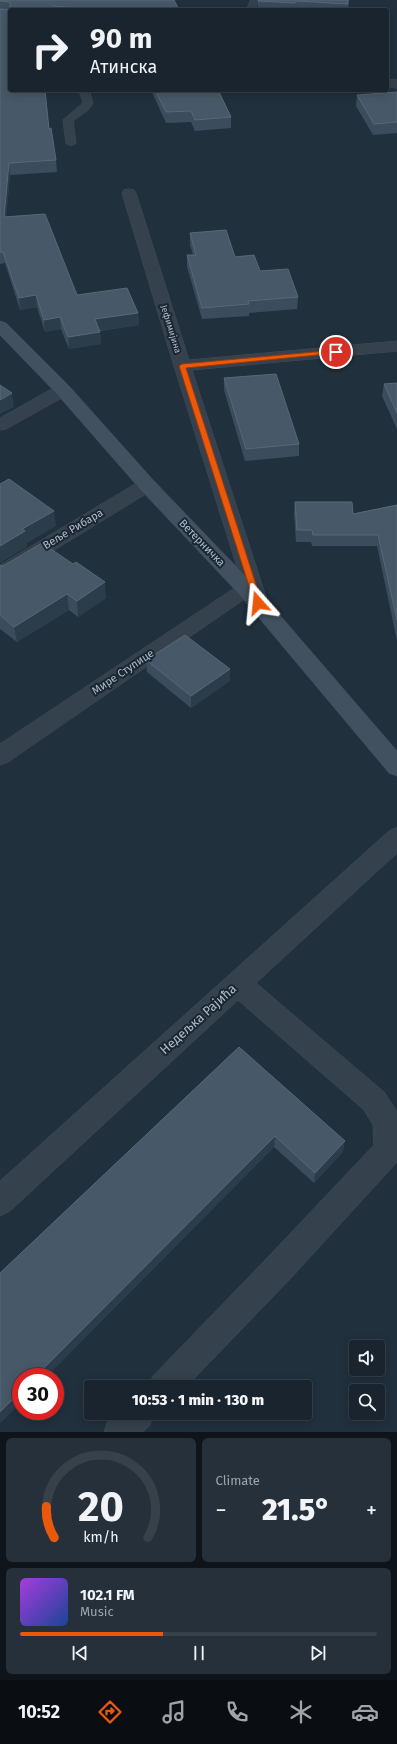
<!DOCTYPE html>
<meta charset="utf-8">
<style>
body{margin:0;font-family:"Fira Sans",sans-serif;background:#26303a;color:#f1f3f6;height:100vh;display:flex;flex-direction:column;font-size:15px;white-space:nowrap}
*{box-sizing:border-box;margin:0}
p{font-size:13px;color:#9fa4aa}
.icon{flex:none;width:22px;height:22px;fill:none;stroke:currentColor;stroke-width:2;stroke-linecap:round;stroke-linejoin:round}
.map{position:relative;height:1432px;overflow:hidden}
.panel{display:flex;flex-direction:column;gap:6px;padding:6px;background:#0e1419;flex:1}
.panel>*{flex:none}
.hud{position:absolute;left:8px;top:8px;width:381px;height:84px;border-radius:4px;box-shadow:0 2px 10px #0003,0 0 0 1px #37414a;background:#19242e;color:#f1f3f6;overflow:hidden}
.tools{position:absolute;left:349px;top:1340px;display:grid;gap:8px}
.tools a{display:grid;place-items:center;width:36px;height:36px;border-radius:4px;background:#19242e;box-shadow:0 2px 10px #0003,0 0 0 1px #37414a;font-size:20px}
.speed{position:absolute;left:12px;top:1368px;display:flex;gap:8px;font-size:20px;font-weight:700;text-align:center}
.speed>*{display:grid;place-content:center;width:52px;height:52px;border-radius:50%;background:#19242e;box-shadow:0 2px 10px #0003,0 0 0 1px #37414a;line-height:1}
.speed .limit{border:6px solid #d22;background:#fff;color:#111}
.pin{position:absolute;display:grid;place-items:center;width:34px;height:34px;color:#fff;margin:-17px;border:2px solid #fff;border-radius:50%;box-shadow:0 1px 4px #0007}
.me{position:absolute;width:44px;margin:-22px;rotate:342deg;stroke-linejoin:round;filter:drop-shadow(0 0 3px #0008)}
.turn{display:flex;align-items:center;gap:14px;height:84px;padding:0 16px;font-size:18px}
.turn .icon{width:52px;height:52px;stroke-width:2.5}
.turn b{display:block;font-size:28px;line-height:34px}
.big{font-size:30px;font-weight:800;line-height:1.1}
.panel .tile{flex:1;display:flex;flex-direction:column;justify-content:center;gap:6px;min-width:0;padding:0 14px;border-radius:6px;background:#26303a}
.panel .dial{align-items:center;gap:0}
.dial svg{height:104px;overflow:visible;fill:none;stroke:#37414a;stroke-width:7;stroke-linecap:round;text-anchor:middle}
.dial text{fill:#f1f3f6;stroke:none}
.song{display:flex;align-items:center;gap:12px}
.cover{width:48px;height:48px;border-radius:6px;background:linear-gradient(135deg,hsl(280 70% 55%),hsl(220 70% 35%))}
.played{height:4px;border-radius:2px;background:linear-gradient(90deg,#ea580c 40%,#37414a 40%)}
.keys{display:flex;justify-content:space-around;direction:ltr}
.heat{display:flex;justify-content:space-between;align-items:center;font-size:22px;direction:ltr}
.panel .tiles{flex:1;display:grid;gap:6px;grid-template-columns:1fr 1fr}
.tile:last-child{grid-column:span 2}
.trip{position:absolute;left:84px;top:1380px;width:228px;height:40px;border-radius:4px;background:#19242e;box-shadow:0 2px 10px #0003,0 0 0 1px #37414a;font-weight:800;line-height:40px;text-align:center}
.tab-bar{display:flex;height:64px;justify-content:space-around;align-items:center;background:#0a0e12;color:#9fa4aa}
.tab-bar .icon{width:28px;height:28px}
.tab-bar .selected{color:#ea580c}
.tab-bar b{font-size:18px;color:#f1f3f6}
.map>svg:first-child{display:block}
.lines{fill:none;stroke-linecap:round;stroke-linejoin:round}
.lane-casing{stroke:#414d59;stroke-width:1}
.street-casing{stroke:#414d59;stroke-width:1}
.secondary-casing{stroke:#414d59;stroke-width:1}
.lane{fill:#35414d;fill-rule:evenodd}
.street{fill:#35414d;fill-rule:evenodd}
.secondary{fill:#425160;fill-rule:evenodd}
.wall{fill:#3b4c5c}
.shaded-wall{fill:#2b3c4b}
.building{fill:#475868;stroke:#586877}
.route{fill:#ea580c;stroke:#983908}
.labels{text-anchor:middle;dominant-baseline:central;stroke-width:4;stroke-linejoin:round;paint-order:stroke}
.far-street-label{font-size:9px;fill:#b0bcc9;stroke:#1a2631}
.street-label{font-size:11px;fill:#b0bcc9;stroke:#1a2631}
.near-street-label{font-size:13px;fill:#b0bcc9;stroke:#1a2631}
</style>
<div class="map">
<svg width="397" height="1432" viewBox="0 0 397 1432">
<rect width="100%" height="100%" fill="#21303d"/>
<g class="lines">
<g class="lane-casing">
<path id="lane" d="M251 0H259L255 10 247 9Z
M79 90H89L93 103 88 110 73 121 76 143 71 146 66 143 63 120 83 103Z"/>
</g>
<g class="street-casing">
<path id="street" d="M387 79 397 80V88L387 87Z
M129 189 134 190 136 193 189 360 397 341V351L192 370 268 603 265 608 258 610 251 608 246 598 8 762 0 765V744L242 583 174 366 122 193 124 190Z
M63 385 69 386 72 390 69 394 6 429 0 430V418L57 386Z
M147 479 154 481 156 485 154 489 7 579 0 581V565L140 481Z
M397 828V853L256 983 384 1092 397 1112V1162L291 1278 186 1387H148L153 1376 269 1256 374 1145 373 1125 364 1110 238 1000 10 1211 0 1216V1181L389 831Z
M115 1413H154L150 1425 143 1432H104L108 1420Z"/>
</g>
<g class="secondary-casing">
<path id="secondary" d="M0 321 6 323 69 386 154 481 253 584 397 751V776L389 773 239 594 140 489 57 394 0 335Z"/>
</g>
<use href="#lane" class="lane"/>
<use href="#street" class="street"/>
<use href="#secondary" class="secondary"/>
</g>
<path class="wall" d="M0 0 179 10H10L49 129 56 160 57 172 10 175 6 217 77 295 138 313 139 325 100 331 101 344 69 349 61 329 45 332 37 307 20 310 5 263 0 264Z
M349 0 348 10H258V1Z
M151 90H218L231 117V128L195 131 191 122 166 123Z
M397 92V133L373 135 356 106 357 95Z
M190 233 235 257 260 271 298 297 297 309 249 313V316L202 319 187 267V255H193L190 245Z
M224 378 299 444V456L245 461 224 390Z
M397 383V429L382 396 384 384Z
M295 502 353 514 397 505V641L377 546H312L311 542H296L294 513Z
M0 566 106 598 78 617 69 610 17 642 0 629Z
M146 660 230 681 191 708 147 672Z
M239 1047 343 1152 314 1183 274 1147 46 1377H21V1402L0 1423V1273Z"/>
<path class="shaded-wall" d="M9 163 10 175 5 229 4 217Z
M36 295 37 307 20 310 19 298Z
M138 313 139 325 96 331 95 319Z
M60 317 61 329 45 332 44 320Z
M100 332 101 344 69 349 68 337Z
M12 393 14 407 0 414V400Z
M54 511 56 526 27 543V547L0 563V546L22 529Z
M105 582 106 598 78 617 77 601Z
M67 594 69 610 17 642 14 627Z
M230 669V681L191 708V696Z
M275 1136 274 1147 46 1377H35Z
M345 1141 343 1152 314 1183 315 1173Z
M21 1391V1402L0 1423V1412Z"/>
<path class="building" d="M0 0H174L179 10H110L53 6 54 10H10V90H45L49 129 51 128 56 160 9 163 4 217 45 214 77 295 127 288 138 313 95 319 100 332 68 337 60 317 44 320 36 295 19 298 3 252H0V9L10 10V2L0 1Z
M258 0H348V4L296 1 295 3 258 1Z
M155 90H218L231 117 195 120 191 111 166 112Z
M397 92V122L374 124 357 95Z
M226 230 235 257 254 255 260 271 288 269 298 297 248 301 249 304 202 308 187 255H196L190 233Z
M276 374 299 444 246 449 224 378Z
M397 383V413L384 384Z
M0 385 12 393 0 400Z
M9 479 54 511 22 529 25 531 0 546V484Z
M295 502H352L353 514 397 505V620L378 535H313L312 530H297Z
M42 543 73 564 76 562 105 582 77 601 67 594 14 627 0 615V566L5 565Z
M185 635 230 669 191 696 146 660Z
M239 1047 345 1141 315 1173 275 1136 35 1377H21V1391L0 1412V1273Z"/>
<path class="route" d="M336 350 339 352 338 353 186 368 262 603 261 605H255L179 366 182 364Z"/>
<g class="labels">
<g class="far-street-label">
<text transform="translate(171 329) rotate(73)">Јефимијина</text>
</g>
<g class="street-label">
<text transform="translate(73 529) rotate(-31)">Веље Рибара</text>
<text transform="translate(202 543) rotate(46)">Ветерничка</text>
<text transform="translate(123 672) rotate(-34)">Мире Ступице</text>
</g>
<g class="near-street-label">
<text transform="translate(198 1019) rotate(-42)">Недељка Рајића</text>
</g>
</g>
</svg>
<div class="tools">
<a><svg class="icon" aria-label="sound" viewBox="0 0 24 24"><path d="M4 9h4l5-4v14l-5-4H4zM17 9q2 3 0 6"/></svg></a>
<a><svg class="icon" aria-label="search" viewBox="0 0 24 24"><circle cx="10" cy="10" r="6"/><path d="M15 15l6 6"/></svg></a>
</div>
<div class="speed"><div class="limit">30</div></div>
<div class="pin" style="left:336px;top:352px;background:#d93025"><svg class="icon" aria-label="arrive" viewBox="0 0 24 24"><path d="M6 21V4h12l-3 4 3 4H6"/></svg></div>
<svg class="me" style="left:258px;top:603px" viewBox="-20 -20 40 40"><path d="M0-17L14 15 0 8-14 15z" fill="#ea580c" stroke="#fff" stroke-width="4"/></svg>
<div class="trip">10:53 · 1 min · 130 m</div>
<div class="hud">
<div class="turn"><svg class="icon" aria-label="right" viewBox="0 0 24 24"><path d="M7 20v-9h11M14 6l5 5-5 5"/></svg><div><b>90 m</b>Атинска</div></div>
</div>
</div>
<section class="panel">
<div class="tiles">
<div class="tile dial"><svg viewBox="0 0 100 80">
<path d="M14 69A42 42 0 1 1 86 69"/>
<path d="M14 69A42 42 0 0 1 8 45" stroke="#ea580c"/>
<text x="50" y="56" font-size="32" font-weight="700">20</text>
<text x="50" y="72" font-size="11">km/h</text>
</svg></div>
<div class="tile"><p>Climate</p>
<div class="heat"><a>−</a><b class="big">21.5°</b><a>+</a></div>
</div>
<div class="tile">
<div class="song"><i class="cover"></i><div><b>102.1 FM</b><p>Music</p></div></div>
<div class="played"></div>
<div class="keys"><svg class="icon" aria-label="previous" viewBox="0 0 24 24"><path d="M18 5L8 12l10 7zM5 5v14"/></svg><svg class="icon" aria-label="pause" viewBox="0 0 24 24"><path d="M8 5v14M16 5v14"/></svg><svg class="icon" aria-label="next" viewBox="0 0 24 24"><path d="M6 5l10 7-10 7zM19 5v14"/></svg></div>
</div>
</div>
</section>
<nav class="tab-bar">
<b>10:52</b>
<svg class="icon selected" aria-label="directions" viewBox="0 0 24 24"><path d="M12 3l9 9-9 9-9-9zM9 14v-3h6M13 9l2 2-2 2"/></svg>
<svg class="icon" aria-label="music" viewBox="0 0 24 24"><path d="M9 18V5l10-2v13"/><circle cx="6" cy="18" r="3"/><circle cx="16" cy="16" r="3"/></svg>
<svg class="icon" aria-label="phone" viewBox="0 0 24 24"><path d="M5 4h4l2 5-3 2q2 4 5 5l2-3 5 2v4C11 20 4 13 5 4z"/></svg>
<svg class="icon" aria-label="climate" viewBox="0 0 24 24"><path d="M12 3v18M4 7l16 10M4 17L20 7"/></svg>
<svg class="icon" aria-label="car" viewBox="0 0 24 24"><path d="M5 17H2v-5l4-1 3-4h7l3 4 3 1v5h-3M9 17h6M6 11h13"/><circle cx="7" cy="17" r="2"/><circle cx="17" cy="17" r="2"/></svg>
</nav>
